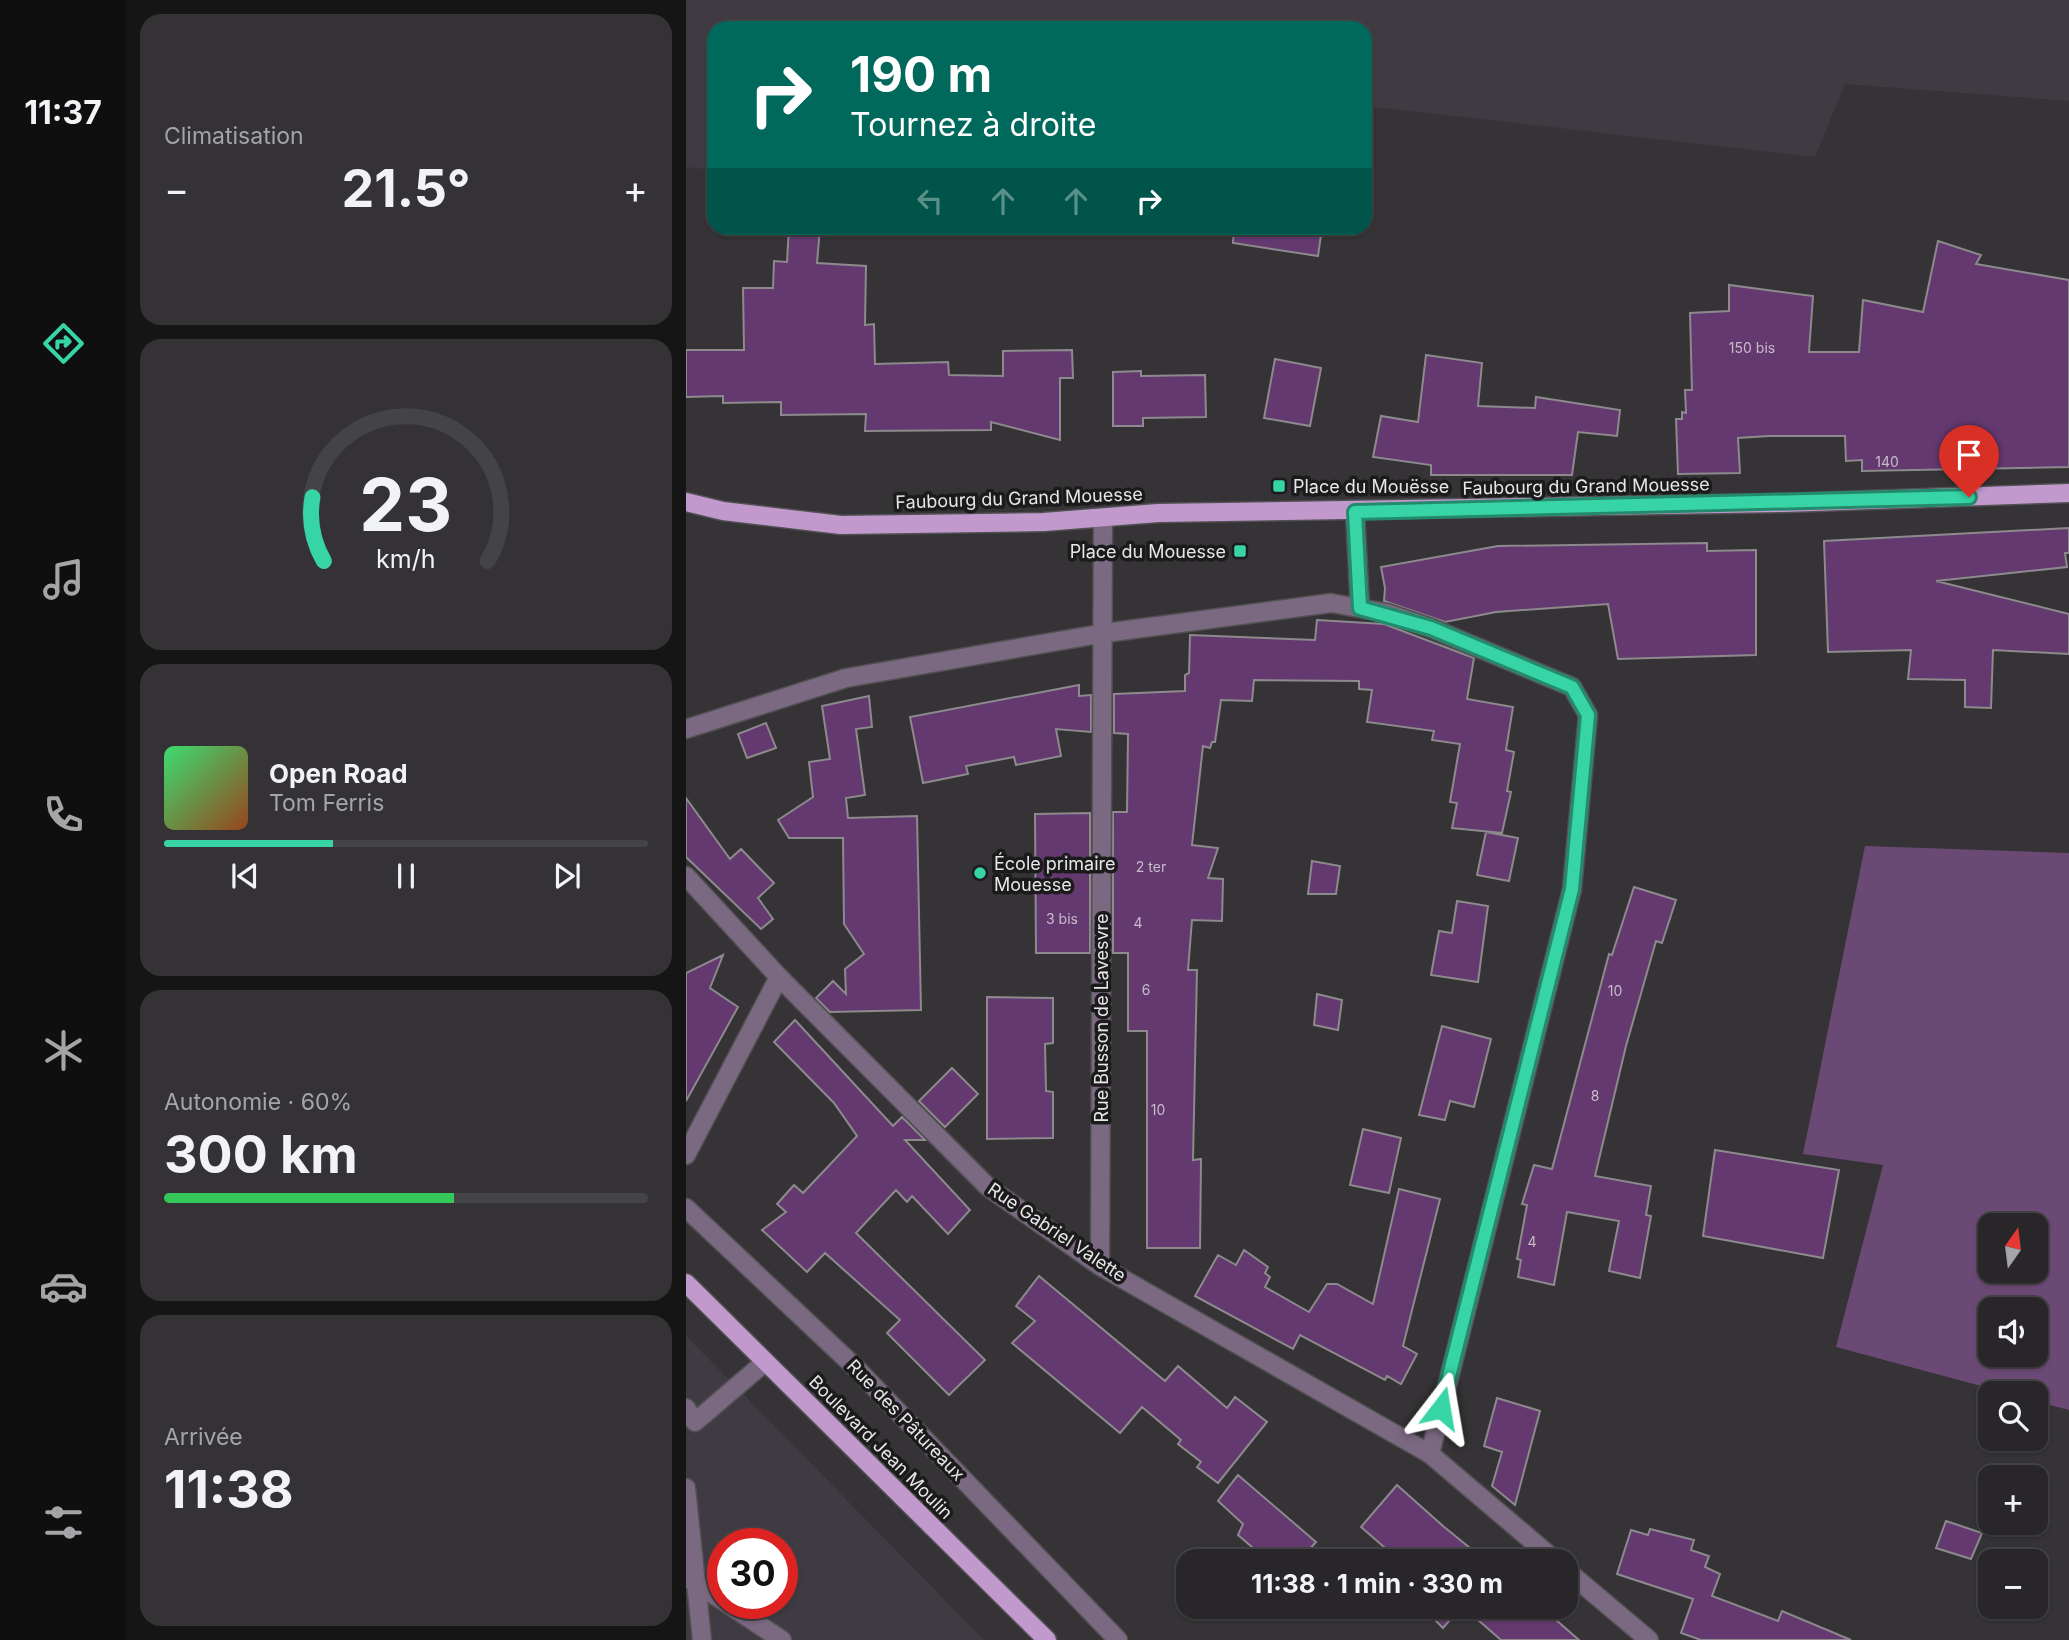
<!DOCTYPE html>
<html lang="fr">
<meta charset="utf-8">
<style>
body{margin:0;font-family:Inter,sans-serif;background:#343234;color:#f1f3f6;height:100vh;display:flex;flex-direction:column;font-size:26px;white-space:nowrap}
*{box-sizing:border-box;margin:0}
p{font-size:23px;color:#a5a5a8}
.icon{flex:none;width:38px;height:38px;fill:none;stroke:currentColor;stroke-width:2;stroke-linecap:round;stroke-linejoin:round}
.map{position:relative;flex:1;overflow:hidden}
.sheet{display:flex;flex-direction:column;gap:14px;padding:14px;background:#161516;width:560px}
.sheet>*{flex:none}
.top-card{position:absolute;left:21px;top:21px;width:665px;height:214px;border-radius:21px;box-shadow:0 2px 5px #0004,0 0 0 2px #444345;background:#00695c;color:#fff;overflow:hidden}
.needle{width:46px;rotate:14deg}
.fabs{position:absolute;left:1292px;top:1213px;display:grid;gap:14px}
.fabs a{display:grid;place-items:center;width:70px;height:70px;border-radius:14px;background:#282628;box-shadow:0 2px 5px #0004,0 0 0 2px #444345;font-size:35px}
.speed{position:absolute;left:21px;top:1528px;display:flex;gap:14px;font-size:35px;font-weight:700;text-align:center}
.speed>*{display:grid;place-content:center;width:91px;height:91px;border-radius:50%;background:#282628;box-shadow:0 2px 5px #0004,0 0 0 2px #444345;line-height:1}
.speed .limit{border:10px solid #d22;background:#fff;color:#111}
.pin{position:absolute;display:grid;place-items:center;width:60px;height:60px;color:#fff;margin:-72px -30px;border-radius:50% 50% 50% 0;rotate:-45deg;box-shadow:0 0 7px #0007}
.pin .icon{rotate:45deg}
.me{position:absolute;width:77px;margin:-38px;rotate:14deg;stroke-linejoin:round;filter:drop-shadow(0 0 5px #0008)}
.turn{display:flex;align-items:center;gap:24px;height:147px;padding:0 28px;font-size:32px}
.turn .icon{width:91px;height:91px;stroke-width:2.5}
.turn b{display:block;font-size:49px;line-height:60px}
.lanes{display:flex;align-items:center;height:66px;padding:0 28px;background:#0003;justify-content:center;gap:35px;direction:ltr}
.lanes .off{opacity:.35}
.big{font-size:52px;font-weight:700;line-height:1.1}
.sheet .tile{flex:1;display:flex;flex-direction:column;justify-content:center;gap:10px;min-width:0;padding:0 24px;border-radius:21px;background:#343234}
.sheet .dial{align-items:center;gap:0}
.dial svg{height:182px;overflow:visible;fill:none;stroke:#444345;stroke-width:7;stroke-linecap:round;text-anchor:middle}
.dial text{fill:#f1f3f6;stroke:none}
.song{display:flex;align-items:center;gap:21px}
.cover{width:84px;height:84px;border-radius:10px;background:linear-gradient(135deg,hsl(140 70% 55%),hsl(20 70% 35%))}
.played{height:7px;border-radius:4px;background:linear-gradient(90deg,#37d4a6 35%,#444345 35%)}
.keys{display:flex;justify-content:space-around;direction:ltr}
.heat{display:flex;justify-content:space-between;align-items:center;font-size:38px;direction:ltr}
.charge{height:10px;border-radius:5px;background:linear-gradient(90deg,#34c759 60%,#444345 0)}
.trip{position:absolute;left:490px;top:1549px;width:402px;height:70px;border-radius:21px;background:#282628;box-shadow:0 2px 5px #0004,0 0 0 2px #444345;font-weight:700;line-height:70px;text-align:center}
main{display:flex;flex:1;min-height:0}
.menu{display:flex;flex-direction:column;width:126px;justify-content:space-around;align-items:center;background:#100f10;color:#a5a5a8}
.menu .icon{width:49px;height:49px}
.menu .active{color:#37d4a6}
.menu b{font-size:32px;color:#f1f3f6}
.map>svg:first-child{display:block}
.built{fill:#403b42;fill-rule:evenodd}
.green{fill:#6b4975;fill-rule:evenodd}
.building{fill:#643970;stroke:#8c8a8c;stroke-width:2}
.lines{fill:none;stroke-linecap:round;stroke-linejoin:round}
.minor-casing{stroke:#515052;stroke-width:21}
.major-casing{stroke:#515052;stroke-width:21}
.minor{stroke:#7b6881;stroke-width:18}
.major{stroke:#c199cd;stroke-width:18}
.route-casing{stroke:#248a6c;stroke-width:18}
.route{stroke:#37d4a6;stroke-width:12}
.poi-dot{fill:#37d4a6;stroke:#1c1b1c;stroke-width:2.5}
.labels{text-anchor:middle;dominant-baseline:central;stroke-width:7;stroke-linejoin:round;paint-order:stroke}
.number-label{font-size:14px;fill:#c6bbca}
.poi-label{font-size:18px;fill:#e7e6e8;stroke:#1c1b1c;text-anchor:start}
.street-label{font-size:18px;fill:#e7e6e8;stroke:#1c1b1c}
</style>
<main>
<nav class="menu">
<b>11:37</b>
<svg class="icon active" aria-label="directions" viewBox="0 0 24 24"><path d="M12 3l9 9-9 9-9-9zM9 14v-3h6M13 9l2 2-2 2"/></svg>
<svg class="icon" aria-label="music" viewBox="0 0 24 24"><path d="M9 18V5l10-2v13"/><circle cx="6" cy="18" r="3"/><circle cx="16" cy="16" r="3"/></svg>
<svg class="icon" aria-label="phone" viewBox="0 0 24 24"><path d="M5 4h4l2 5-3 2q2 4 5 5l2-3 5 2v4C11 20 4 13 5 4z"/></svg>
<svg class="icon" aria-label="climate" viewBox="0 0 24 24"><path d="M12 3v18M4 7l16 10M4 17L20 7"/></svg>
<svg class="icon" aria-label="car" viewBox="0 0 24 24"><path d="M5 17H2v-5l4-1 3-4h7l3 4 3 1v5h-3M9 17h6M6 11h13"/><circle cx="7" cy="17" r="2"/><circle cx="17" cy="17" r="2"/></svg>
<svg class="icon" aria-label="filters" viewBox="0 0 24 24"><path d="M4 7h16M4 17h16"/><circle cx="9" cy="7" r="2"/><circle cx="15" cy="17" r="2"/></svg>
</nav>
<section class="sheet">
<div class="tile"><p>Climatisation</p>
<div class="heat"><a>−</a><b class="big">21.5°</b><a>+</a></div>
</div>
<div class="tile dial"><svg viewBox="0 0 100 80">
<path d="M14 69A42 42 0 1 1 86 69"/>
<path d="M14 69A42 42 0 0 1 9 41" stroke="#37d4a6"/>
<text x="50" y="56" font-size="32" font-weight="700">23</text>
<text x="50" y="72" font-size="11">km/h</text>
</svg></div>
<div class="tile">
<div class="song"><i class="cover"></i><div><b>Open Road</b><p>Tom Ferris</p></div></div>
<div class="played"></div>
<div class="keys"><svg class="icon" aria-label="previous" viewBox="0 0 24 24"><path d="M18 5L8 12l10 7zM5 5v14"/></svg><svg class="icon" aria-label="pause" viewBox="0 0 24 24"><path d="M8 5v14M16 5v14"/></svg><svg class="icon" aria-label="next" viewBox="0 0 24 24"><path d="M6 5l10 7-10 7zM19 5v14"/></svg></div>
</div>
<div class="tile"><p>Autonomie · 60%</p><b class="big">300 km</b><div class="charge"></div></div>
<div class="tile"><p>Arrivée</p><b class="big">11:38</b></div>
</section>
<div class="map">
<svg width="1383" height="1640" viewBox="0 0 1383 1640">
<rect width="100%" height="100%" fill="#353335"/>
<path class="built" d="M0 0H1383V101L1159 84 1129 157 679 106V28H28V170L0 167Z
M0 1336 298 1640H0ZM37 1544H96V1603H37Z"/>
<path class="green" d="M1179 846 1383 853V1410L1349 1401V1393H1321L1150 1347 1197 1165 1117 1154ZM1304 1225H1349V1270H1304ZM1304 1309H1349V1354H1304Z"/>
<path class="building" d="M103 228H134L131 263 180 266 179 325 188 324 189 364 262 362 263 375 317 376V351L386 350 387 378H374V440L305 422V430L179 431 180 414 95 415V402L37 403V396L0 397V350H58L57 288H87L88 261 101 262Z
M548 228H636L632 256 547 243Z
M1252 241 1295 255 1290 264 1383 280V467L1176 471V460L1160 461 1159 436H1083L1052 438 1054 473 992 474 990 419H996V412L1000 413 999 390H1006L1004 313 1043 311V285L1127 296 1123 352H1173L1177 300 1237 312Z
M740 355 796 363 792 406 849 408 850 397 934 410 931 436 892 432 886 475H745V465L687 457 695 416 732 422Z
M589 359 635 368 624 426 578 418Z
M455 371V376L519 375 520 417 457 418V426H427V372Z
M1383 528V553H1379L1381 567 1250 581 1383 614V654L1307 650 1305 708 1279 707V680L1222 679 1225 650 1142 652 1138 541Z
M1021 543V551L1070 550V655L932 659 922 604 810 612 759 622 698 601 699 588 695 567 812 546Z
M631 620 698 624 788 658 781 699 827 707 820 750 828 752 821 791 825 792 816 833 766 828 771 803 764 802 774 744 746 740 748 731 681 722 686 690 673 689V681L568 680 566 701 535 700 529 742H526L524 748 517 746 506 845 532 848 522 878 537 879 536 921 506 920 502 970H511L507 1160 515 1159 514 1248H461V1031H442V953H427V812H441L442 734 428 733V694L499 691V675L503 673 504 635 629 640Z
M393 685V696L405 695V732L370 729 375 756 330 765 328 757 280 766 282 774 237 783 224 717Z
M183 696 186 727 170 729 179 795 160 798 162 818 231 816 235 1010 144 1012 130 998 147 981 160 994 159 969 178 954 158 924 157 838H103L92 820 127 797 123 762 144 759 136 706Z
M80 723 90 748 61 758 52 734Z
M0 798 44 859 55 849 88 883 72 898 87 919 75 929 0 857Z
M404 813V953H350L349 814Z
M800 832 832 838 823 881 791 875Z
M626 861 654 866 650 894H622Z
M948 887 990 900 976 943 970 941 940 1046 909 1176 965 1186 960 1215 965 1216 954 1278 923 1271 933 1221 881 1212 868 1285 832 1277 835 1260 831 1259 841 1205 836 1204 848 1165 866 1169 923 954 926 955Z
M771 901 802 906 792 982 745 975 753 931 766 933Z
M37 955 24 988 52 1007 0 1101V973Z
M631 994 656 1000 652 1030 628 1025Z
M301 997 367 998V1043L359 1044 360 1091 367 1092V1138L301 1139Z
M109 1020 207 1126 216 1117 239 1140H219L284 1210 262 1234 226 1196 221 1202 210 1190 170 1233 299 1360 263 1395 201 1333 214 1320 139 1253 121 1272 76 1230 100 1212 91 1204 108 1185 117 1193 171 1136 148 1103 88 1042Z
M756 1026 805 1039 788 1107 764 1101 759 1120 733 1115Z
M266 1068 292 1094 259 1127 233 1101Z
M677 1129 715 1138 703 1193 664 1185Z
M1029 1150 1153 1170 1137 1258 1017 1236Z
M713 1189 754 1199 717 1346 731 1354 715 1384 701 1376 699 1380 614 1335 607 1349 509 1296 532 1255 550 1265 558 1250 582 1267 579 1273 584 1277 579 1287 623 1312 641 1284H651L687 1304Z
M353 1276 479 1381 492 1366 541 1408 549 1397 581 1422 532 1483 511 1467 515 1462 492 1444 495 1440 456 1407 434 1433 326 1343 349 1321 330 1306Z
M811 1398 854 1411 829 1505 806 1486 816 1452 798 1446Z
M552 1475 630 1542 613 1561H557L567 1548 552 1535 557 1524 532 1501Z
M711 1485 757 1526 800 1561H714L675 1527Z
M1260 1521 1296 1533 1285 1559 1250 1548Z
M964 1529 1008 1540 1005 1550 1023 1556 1019 1567 1034 1574 1026 1596 1092 1621 1096 1611 1165 1640H1015L995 1633 1007 1599 931 1574 945 1530 962 1535Z
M735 1606H776L757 1628Z
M776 1606H854L893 1640H815Z"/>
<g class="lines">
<g class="minor-casing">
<path id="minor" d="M669 512 674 608
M0 729 160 678 419 633 645 603 701 613 745 628 886 687 902 715 886 889 744 1454
M0 876 93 977 302 1187 414 1266 744 1454 870 1561
M0 1155 93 977
M0 1208 170 1368 432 1640
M414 1266 417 518
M0 1408 9 1422 79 1362
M0 1488 16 1640
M880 1570 963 1640
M3 1579 37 1601
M40 1603 96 1640"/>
</g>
<g class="major-casing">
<path id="major" d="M0 502 37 511 155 525 358 522 472 513 1098 503 1383 493
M0 1283 361 1640"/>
</g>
<use href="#minor" class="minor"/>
<use href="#major" class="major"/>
</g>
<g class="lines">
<g class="route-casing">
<path id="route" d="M755 1408 886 889 902 715 886 687 745 628 674 608 669 512 1283 497"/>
</g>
<use href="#route" class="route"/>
</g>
<g class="poi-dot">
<rect x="586" y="479" width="14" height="14" rx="3.5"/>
<rect x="547" y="544" width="14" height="14" rx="3.5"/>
<circle cx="294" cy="873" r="7"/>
</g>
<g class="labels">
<g class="number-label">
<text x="1066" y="347">150 bis</text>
<text x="1201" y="461">140</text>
<text x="465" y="866">2 ter</text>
<text x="376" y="918">3 bis</text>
<text x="452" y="922">4</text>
<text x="460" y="989">6</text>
<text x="929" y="990">10</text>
<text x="909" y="1095">8</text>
<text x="472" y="1109">10</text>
<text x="846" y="1241">4</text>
</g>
<g class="poi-label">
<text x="607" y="486">Place du Mouësse</text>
<text x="540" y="551" text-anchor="end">Place du Mouesse</text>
<text x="308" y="863">École primaire<tspan x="308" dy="21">Mouesse</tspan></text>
</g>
<g class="street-label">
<text transform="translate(900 486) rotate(-1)">Faubourg du Grand Mouesse</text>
<text transform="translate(333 498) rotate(-2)">Faubourg du Grand Mouesse</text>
<text transform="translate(415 1018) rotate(-90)">Rue Busson de Lavesvre</text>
<text transform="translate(371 1232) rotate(34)">Rue Gabriel Valette</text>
<text transform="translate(220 1420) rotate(46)">Rue des Pâtureaux</text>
<text transform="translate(195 1447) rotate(45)">Boulevard Jean Moulin</text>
</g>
</g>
</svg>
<div class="fabs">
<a><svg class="needle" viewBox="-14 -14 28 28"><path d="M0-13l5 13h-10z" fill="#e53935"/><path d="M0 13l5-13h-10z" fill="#a5a5a8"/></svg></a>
<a><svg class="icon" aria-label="sound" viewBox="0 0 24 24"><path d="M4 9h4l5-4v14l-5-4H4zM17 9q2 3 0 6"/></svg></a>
<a><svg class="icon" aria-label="search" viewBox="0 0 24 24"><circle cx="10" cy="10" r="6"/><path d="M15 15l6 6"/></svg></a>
<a>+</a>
<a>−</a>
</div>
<div class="speed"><div class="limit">30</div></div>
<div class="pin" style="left:1283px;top:497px;background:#d93025"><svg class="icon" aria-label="arrive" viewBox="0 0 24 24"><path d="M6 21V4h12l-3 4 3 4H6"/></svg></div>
<svg class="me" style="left:755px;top:1408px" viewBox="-20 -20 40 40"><path d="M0-17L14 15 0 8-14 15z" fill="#37d4a6" stroke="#fff" stroke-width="4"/></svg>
<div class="trip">11:38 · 1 min · 330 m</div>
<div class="top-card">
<div class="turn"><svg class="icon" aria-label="right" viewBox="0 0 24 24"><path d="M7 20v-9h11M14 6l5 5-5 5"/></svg><div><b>190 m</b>Tournez à droite</div></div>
<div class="lanes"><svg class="icon off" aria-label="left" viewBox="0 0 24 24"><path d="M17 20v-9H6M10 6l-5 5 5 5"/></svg><svg class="icon off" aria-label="ahead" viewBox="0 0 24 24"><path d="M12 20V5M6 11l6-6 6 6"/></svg><svg class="icon off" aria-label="ahead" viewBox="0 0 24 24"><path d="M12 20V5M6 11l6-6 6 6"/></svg><svg class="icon" aria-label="right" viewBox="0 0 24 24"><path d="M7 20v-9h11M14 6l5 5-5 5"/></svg></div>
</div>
</div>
</main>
